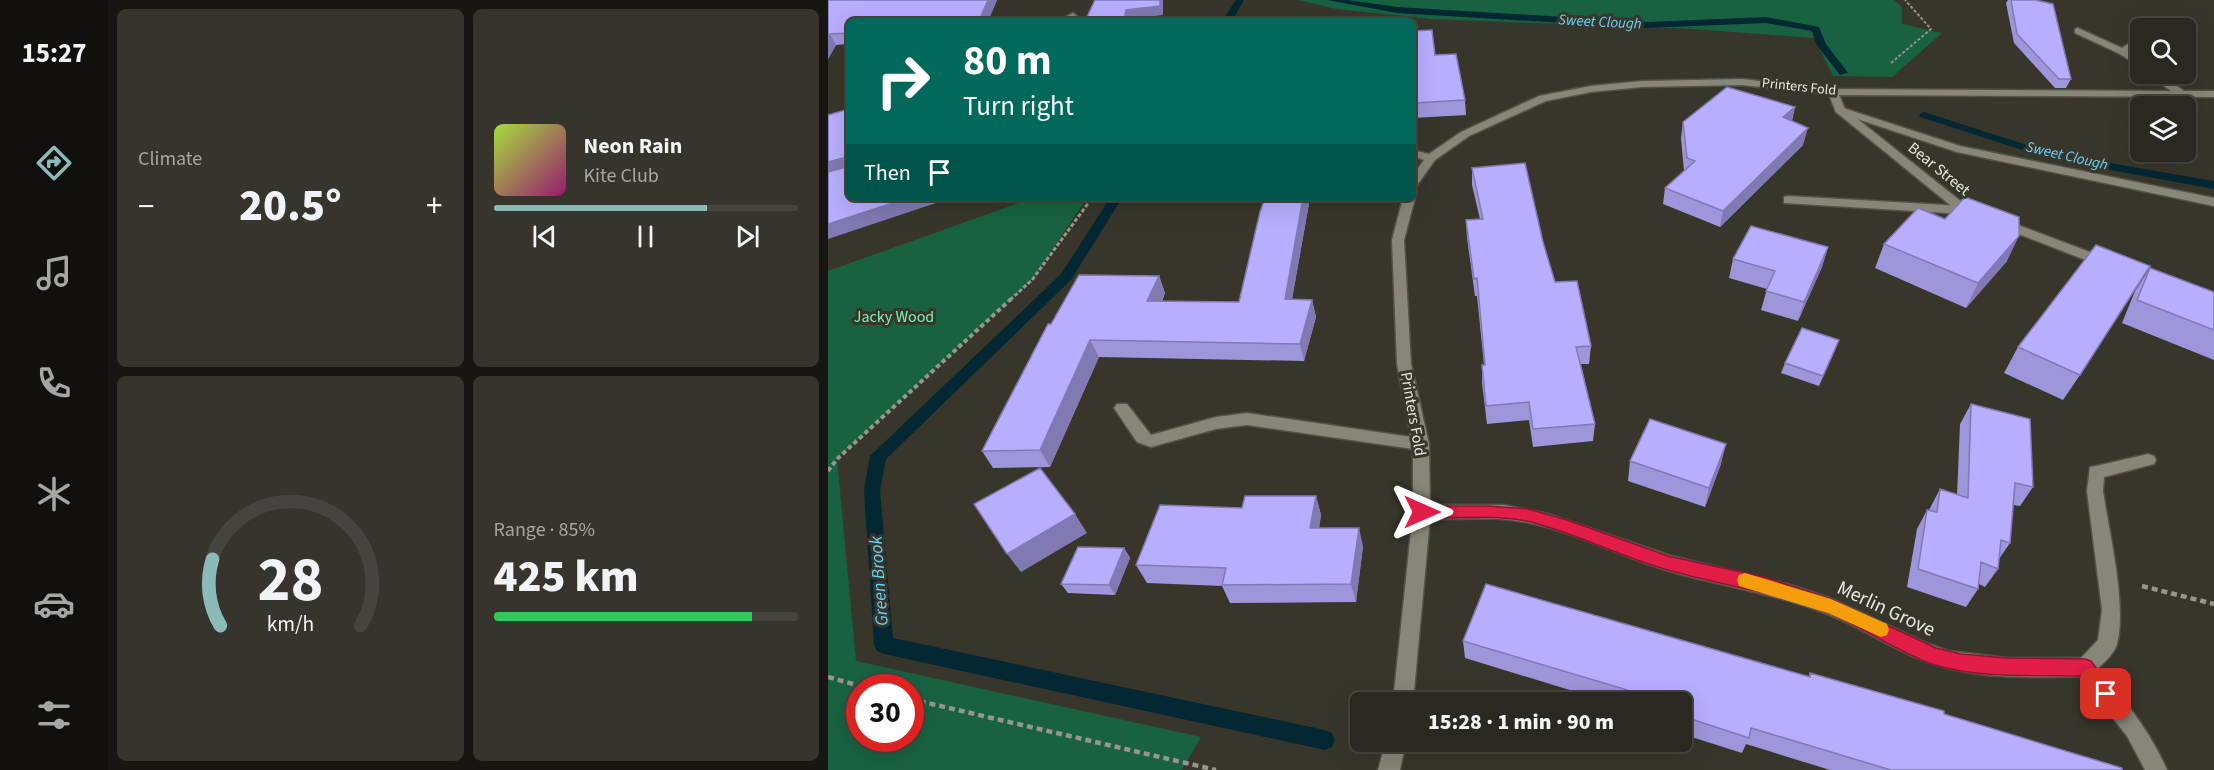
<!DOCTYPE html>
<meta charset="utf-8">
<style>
body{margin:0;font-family:"Source Sans 3",sans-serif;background:#36342d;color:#f1f3f6;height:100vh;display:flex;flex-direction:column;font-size:22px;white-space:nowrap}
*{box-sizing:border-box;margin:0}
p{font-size:20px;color:#a5a6a5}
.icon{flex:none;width:33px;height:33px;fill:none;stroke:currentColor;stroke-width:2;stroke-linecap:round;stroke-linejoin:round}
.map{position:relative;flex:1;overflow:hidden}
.panel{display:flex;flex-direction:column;gap:9px;padding:9px;background:#171612;width:720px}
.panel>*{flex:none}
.top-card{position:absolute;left:18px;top:18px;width:570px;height:183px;border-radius:9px;box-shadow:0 6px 24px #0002,0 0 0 2px #46443e;background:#00695c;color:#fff;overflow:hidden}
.buttons{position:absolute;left:1302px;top:18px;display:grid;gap:12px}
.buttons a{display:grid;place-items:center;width:66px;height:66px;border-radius:9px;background:#2a2820;box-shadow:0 6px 24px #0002,0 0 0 2px #46443e;font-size:30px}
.speed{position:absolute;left:18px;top:674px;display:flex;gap:12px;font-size:30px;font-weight:700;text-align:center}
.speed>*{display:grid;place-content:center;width:78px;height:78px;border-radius:50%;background:#2a2820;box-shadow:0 6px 24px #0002,0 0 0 2px #46443e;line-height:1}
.speed .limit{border:9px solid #d22;background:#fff;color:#111}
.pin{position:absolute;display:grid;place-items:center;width:51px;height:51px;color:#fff;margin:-26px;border-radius:12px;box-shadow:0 3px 9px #0006}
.me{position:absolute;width:66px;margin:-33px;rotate:90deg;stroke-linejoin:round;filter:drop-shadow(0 0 4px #0008)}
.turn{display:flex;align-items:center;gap:21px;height:126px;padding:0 18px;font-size:27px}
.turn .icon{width:78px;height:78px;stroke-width:2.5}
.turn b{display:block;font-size:42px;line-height:51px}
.then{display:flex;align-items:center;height:57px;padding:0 18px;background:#0003;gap:12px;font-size:22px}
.big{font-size:45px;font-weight:800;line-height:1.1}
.panel .tile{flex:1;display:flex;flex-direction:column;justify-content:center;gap:9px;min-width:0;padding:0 21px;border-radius:9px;background:#36342d}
.panel .dial{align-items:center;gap:0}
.dial svg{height:156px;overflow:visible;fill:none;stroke:#46443e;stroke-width:7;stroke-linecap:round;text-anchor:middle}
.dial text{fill:#f1f3f6;stroke:none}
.song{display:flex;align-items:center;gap:18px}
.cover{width:72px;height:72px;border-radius:9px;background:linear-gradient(135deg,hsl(80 70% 55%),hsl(320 70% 35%))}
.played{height:6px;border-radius:3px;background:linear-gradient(90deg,#8bbbb9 70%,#46443e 70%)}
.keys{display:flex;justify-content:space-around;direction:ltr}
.heat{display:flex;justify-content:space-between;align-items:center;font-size:33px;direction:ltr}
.charge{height:9px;border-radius:4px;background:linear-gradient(90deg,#34c759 85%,#46443e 0)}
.panel .tiles{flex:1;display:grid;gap:9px;grid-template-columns:repeat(2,1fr)}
.trip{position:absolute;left:522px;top:692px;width:342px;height:60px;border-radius:9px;background:#2a2820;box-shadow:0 6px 24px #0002,0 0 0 2px #46443e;font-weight:800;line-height:60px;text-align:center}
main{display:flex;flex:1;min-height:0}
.dock{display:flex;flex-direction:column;width:108px;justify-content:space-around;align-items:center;background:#11100d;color:#a5a6a5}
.dock .icon{width:42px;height:42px}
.dock .current{color:#8bbbb9}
.dock b{font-size:27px;color:#f1f3f6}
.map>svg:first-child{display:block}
.green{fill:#186241;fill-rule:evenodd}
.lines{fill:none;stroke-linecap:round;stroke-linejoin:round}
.stream{fill:#042734;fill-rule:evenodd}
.service-casing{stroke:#545148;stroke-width:3}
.minor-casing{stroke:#545148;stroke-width:3}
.path-far3{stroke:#97958c;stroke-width:2;stroke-dasharray:3 2;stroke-linecap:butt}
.path-far2{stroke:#97958c;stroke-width:3;stroke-dasharray:4 2;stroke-linecap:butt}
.path-far1{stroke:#97958c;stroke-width:4;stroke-dasharray:4.5 3;stroke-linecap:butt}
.path{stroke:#97958c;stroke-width:4.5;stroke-dasharray:6 4;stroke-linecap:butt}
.service{fill:#888678;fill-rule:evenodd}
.minor{fill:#888678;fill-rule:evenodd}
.wall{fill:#9e95da}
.shaded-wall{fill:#8179b2}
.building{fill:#b8adfe;stroke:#8179b2;stroke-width:1.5}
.route{fill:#e11d48;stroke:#92132f;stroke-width:1.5}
.slow{fill:#f59e0b}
.labels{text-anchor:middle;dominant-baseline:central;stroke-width:6;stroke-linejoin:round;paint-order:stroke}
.far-street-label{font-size:14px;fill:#e8e6df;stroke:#38362a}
.far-water-label{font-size:15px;font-style:italic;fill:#67d3fd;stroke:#38362a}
.street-label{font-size:16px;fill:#e8e6df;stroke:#38362a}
.park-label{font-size:16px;fill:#77f4b5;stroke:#38362a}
.water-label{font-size:18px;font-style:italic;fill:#67d3fd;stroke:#38362a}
.near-street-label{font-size:20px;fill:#e8e6df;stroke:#38362a}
</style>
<main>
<nav class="dock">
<b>15:27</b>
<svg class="icon current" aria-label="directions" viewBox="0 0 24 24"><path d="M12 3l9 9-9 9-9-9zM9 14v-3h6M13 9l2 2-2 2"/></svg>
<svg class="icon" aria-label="music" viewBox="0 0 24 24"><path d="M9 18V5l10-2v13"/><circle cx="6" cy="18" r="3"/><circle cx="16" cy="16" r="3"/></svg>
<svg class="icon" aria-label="phone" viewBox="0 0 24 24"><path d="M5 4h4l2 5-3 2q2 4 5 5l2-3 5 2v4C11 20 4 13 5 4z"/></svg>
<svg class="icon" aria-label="climate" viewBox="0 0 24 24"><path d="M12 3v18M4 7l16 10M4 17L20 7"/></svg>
<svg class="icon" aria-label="car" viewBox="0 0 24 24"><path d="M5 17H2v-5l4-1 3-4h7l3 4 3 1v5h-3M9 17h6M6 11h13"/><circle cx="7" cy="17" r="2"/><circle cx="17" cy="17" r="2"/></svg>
<svg class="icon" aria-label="filters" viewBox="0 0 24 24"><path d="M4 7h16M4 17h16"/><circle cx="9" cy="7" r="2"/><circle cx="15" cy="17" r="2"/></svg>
</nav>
<section class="panel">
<div class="tiles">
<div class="tile"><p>Climate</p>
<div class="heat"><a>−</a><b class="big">20.5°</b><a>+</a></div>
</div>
<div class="tile">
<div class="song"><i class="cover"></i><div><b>Neon Rain</b><p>Kite Club</p></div></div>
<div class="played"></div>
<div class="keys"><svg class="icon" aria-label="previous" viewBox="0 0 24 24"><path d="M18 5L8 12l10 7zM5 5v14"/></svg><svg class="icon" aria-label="pause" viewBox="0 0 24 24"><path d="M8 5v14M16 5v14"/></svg><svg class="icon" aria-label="next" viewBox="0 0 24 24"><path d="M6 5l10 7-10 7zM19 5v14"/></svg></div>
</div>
<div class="tile dial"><svg viewBox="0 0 100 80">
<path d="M14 69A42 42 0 1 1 86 69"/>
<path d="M14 69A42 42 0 0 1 10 35" stroke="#8bbbb9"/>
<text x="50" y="56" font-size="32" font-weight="700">28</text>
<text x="50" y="72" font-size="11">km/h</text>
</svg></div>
<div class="tile"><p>Range · 85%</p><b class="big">425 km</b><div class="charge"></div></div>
</div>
</section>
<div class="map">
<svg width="1386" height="770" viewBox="0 0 1386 770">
<rect width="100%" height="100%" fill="#38362a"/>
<path class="green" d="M470 0H1066L1074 7V24L1114 33 1064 77 1005 76 986 38 865 29 603 19 509 9Z
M205 198H259L204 280 9 459 28 661 373 737 354 770H0V271ZM32 687H82V738H32Z"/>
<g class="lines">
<path class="stream" d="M408 0H416L404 21H394Z
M499 0H520L569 7 819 22 938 17 991 27 998 44 1020 73 1012 75 988 44 984 31 938 23 819 28 569 13Z
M1096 112 1224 153 1386 181V189L1222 159 1092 117 1091 115Z
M282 198H294L243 280 58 459 52 490 65 638 497 730 504 733 507 740 504 747 497 750 56 654 49 651 46 645 36 490 42 456 233 274Z"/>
<g class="service-casing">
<path id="service" d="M1012 107 1132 146 1386 198V206L1129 152 1008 112 1007 110Z
M960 196 1136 206 1142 210 1136 214 956 203V197Z
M1257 658 1264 660C1292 695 1321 728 1339 770H1317L1299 736 1250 674 1247 667 1250 660Z"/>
</g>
<g class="minor-casing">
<path id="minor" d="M245 13 249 16C244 22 238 21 230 21Z
M1250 28 1294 48 1306 40H1312V44L1301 52 1312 60V67L1292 54 1247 33V29Z
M1320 74H1331L1356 91H1386V97L1011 95 1017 109 1140 207 1152 213 1146 217 1132 213 1008 112 1001 95 914 85 814 87 763 92 718 101 641 136 607 160 589 185 585 187V175L596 160 585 156V150L601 154 633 132 711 96 763 86 814 81 914 79 1005 89 1343 91Z
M585 195 587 198 576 240 583 364 601 444 602 505H676L720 514 840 555 962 585 1002 598 1098 643 1121 651 1179 658H1253L1270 640 1274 610 1259 491 1262 467 1268 466 1320 454 1326 456 1328 460 1326 464 1276 477 1275 491C1281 532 1299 605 1289 644 1286 655 1268 672 1257 676 1199 678 1142 680 1087 657 1056 644 1029 625 997 613 948 594 894 586 844 572 795 558 751 533 702 523 669 516 635 519 602 519L585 702H565L585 512V449L419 425 388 429 323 447 309 442 286 408 289 404H299L323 435 388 417 419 413 583 437 569 364 564 240 575 198H585Z
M1174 219 1283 260 1284 263 1283 266H1273L1170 226 1168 223Z
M558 741H578L572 770H550Z"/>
</g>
<path class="path-far3" d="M1063 63 1103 29 1077 0"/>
<path class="path-far2" d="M182 300 204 280 264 198"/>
<path class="path-far1" d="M0 471 9 459 183 299"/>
<path class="path" d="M1314 586 1386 604
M0 677 36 687
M82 699 388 770"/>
<use href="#service" class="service"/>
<use href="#minor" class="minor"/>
</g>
<path class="wall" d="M0 0H169L160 21H21V44L8 45 0 59Z
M1180 0H1207L1243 79 1238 88H1227L1186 43 1178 3Z
M585 31 607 55 637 100 638 115 585 118Z
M967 107 964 121 975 145 892 227 835 204 837 188 856 171 853 138 855 122Z
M644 168 715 242 727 282 763 346 761 364H753L767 424 765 441 705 447 701 420 659 424 654 383V365H656L649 296H647L639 238 638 220 652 219 644 185Z
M437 198H482L464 299 484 300 488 317 476 361 271 357 222 467 165 468 154 451 223 324 331 276 337 293 334 302H411Z
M1056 244 1179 261 1138 308 1047 268Z
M1000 247 994 267 970 321 933 310 939 289 901 278 905 259Z
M1322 268 1386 292V360L1294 323 1307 291Z
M1190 347 1252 375 1235 400 1176 373Z
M1007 350 991 386 953 373 957 363Z
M1143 404 1205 487 1192 506 1185 505 1182 543 1171 559 1170 569 1157 587 1151 584 1150 589 1138 607 1079 587 1089 529 1099 510H1101L1112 489 1129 495 1132 424Z
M802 461 893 464 877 507 800 481Z
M488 496 493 515 491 528 535 546 528 602 402 603 394 586 319 583 308 565 414 508Z
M296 548 302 558 287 595 240 593 233 584Z
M635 641 981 676 982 673 1294 770H1002L918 744 914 753 854 734V702H781L637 658Z"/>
<path class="shaded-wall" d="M160 0H169L160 21H151Z
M332 0H335V15L301 19 300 21H296L298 10Z
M2 34 8 45 0 59V38Z
M967 107 963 123 955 117Z
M980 128 975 145 892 227 895 211Z
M15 158 21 168 0 175V162Z
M80 198H123L0 239V224Z
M475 198H482L461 316 457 299Z
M1191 236 1179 261 1138 308 1150 283Z
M1000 247 994 267 970 321 976 302Z
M331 276 337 293 326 318 319 301Z
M484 300 488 317 476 361 472 344Z
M262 340 271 357 222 467 212 450Z
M898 444 893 464 877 507 881 488Z
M488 496 493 515 488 547 482 528Z
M247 514 259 533 193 572 179 554Z
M531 528 535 546 528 602 523 584Z
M296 548 302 558 287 595 281 585Z"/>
<path class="building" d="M0 0H160L151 21H21V33L2 34 0 38Z
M267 0H332V6L298 10 296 21H257Z
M1183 0H1207L1225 4 1243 79H1231L1189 34Z
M604 30 607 55 628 54 637 100 585 103V31Z
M899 87 967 107 955 117 980 128 895 211 837 188 867 161 859 158 855 122Z
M21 109V198H80L0 224V172L15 168V158L0 162V115Z
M697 163 715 242 727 282 749 281 763 346 748 347 767 424 705 429 701 402 658 406 654 365H657L649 278 646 279 638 220 655 219 644 168Z
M1137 197 1191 217V236L1150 283 1056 244 1090 208 1117 219Z
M437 198H475L457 299 484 300 472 344 262 340 212 450 154 451 220 324H223L251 275 331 276 319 301 411 302 432 212Z
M923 226 1000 247 976 302 938 291 947 271 905 259Z
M1268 245 1322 266 1252 375 1190 347Z
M1322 268 1386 292V330L1309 300Z
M974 328 1011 340 995 376 957 363Z
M1143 404 1202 419 1205 487 1187 483 1182 543 1173 540 1170 569 1153 562 1150 589 1090 569 1099 510 1109 512 1112 489 1140 498Z
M822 419 898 444 881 488 802 461Z
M212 468 247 514 179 554 146 504Z
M417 496H488L482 528H531L523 584 394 585 398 568 308 565 332 505 414 508Z
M250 547 296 548 281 585 233 584Z
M658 584 982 677V673L1116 711V714L1294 768V770H1063L923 728 921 738 854 716V702H822L823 697 635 641Z"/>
<path class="route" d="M594 506H660L700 509 739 520 840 556 936 577 1003 599 1108 648 1133 654 1178 658 1257 659 1263 661 1287 694 1285 700 1278 703 1272 700 1252 676C1204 675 1150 679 1104 664 1067 651 1034 626 998 612 946 592 892 585 840 570 793 557 750 534 703 522 668 514 629 518 594 519L588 517 586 512 588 508Z"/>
<path class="slow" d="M917 573 1003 599 1059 624 1061 630 1059 635 1053 637 1000 613 911 586 909 580 911 575Z"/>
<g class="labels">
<g class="far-street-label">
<text transform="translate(971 87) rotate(6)">Printers Fold</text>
</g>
<g class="far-water-label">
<text transform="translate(772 22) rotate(3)">Sweet Clough</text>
<text transform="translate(1239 156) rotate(13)">Sweet Clough</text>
</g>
<g class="street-label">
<text transform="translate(1111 169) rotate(39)">Bear Street</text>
<text transform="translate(585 414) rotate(80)">Printers Fold</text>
</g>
<g class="park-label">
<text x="66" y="317">Jacky Wood</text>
</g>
<g class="water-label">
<text transform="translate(51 581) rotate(-94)">Green Brook</text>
</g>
<g class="near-street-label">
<text transform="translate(1058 609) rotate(25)">Merlin Grove</text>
</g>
</g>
</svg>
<div class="buttons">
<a><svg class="icon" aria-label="search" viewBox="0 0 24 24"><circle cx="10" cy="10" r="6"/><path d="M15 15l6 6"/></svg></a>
<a><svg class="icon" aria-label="layers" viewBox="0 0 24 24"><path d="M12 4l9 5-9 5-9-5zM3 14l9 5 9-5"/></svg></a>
</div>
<div class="speed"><div class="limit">30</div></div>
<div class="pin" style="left:1278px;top:694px;background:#d93025"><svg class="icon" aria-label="arrive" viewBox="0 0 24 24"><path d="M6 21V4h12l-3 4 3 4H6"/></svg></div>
<svg class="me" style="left:594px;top:512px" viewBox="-20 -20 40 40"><path d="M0-17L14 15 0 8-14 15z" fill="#e11d48" stroke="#fff" stroke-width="4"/></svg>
<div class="trip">15:28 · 1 min · 90 m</div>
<div class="top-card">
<div class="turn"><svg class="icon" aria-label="right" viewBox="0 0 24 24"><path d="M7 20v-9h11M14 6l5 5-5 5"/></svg><div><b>80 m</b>Turn right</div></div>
<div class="then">Then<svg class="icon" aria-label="arrive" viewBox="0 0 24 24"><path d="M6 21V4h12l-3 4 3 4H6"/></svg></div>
</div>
</div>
</main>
